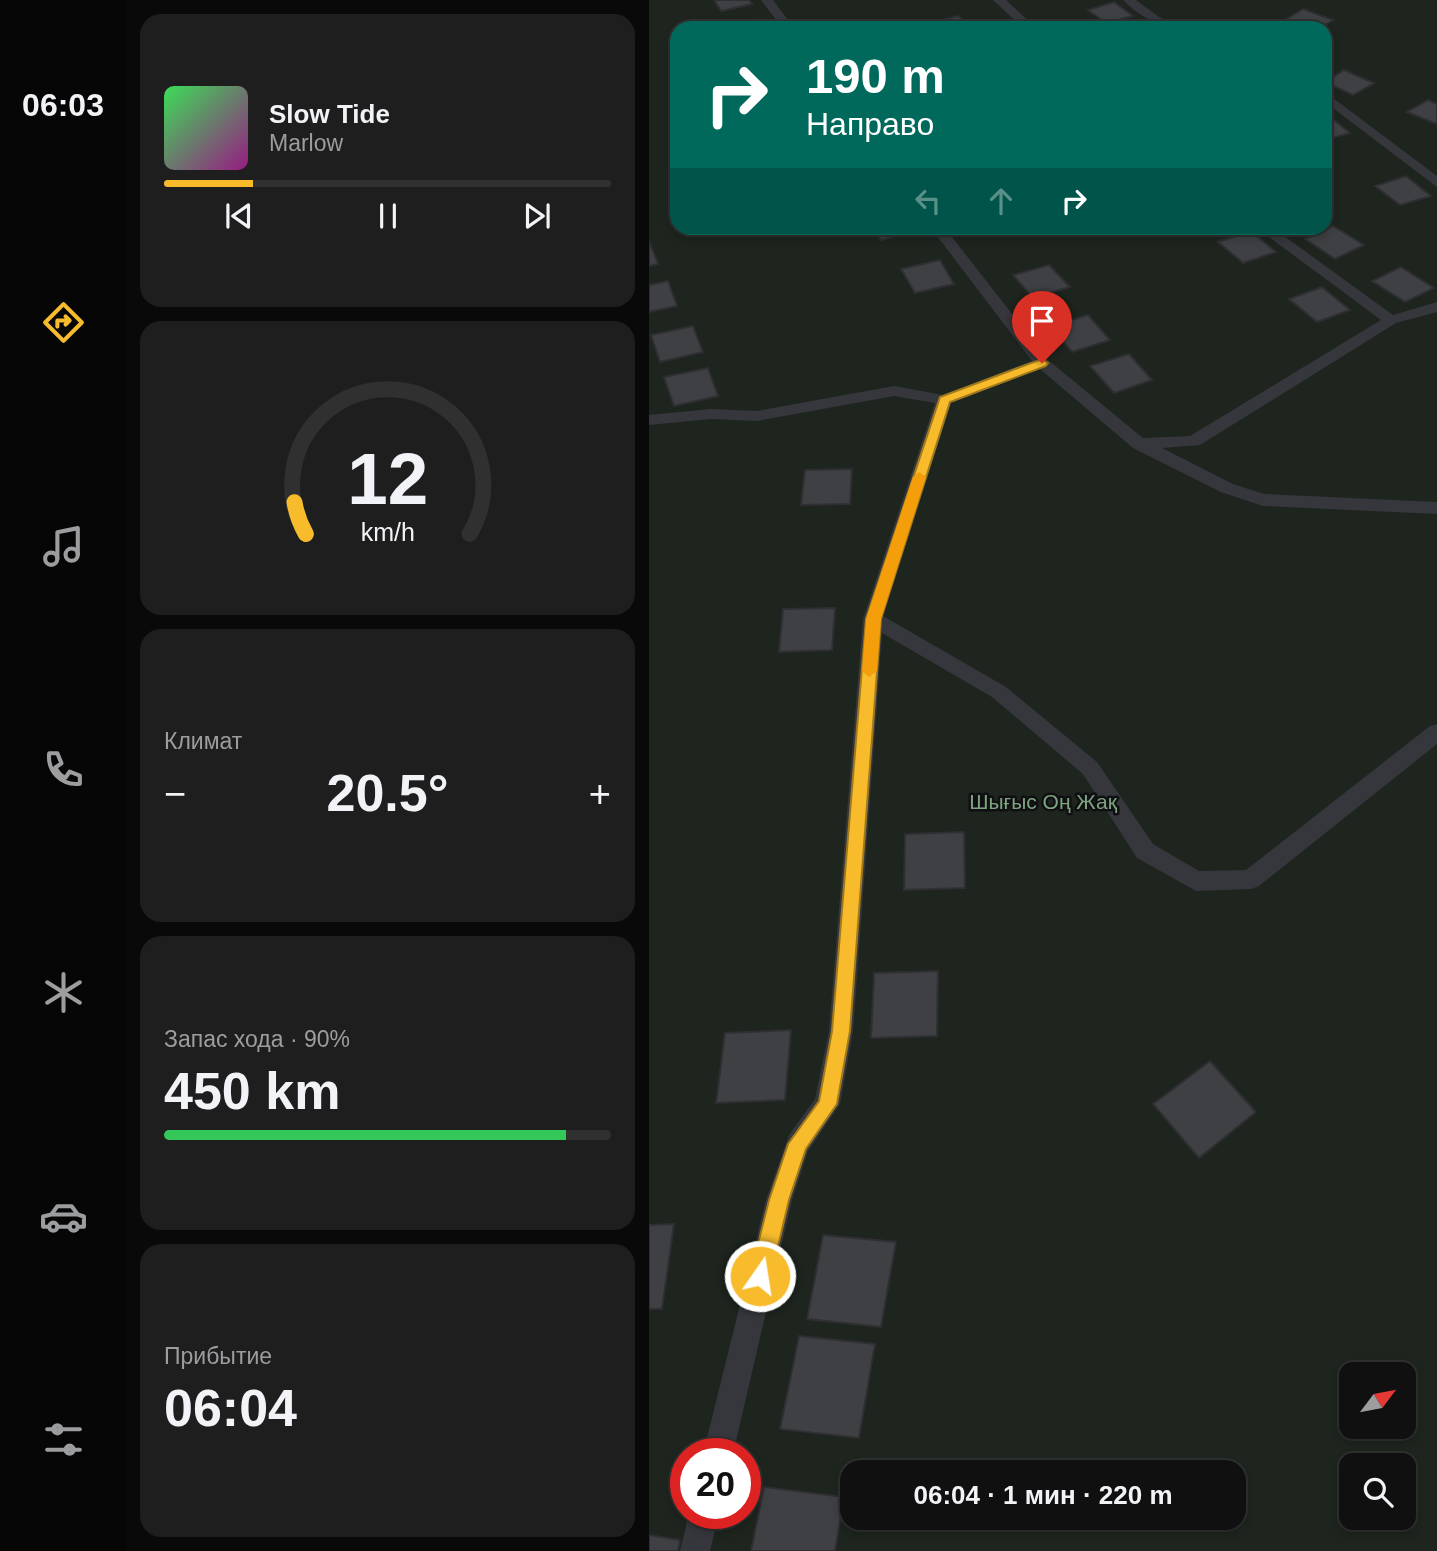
<!DOCTYPE html>
<html lang="ru">
<meta charset="utf-8">
<style>
body{margin:0;font-family:Arial,sans-serif;background:#1e1e1f;color:#f1f3f6;height:100vh;display:flex;flex-direction:column;font-size:26px;white-space:nowrap}
*{box-sizing:border-box;margin:0}
p{font-size:23px;color:#9c9d9f}
.icon{flex:none;width:38px;height:38px;fill:none;stroke:currentColor;stroke-width:2;stroke-linecap:round;stroke-linejoin:round}
.map{position:relative;flex:1;overflow:hidden}
.sheet{display:flex;flex-direction:column;gap:14px;padding:14px;background:#090909;width:523px}
.sheet>*{flex:none}
.top-card{position:absolute;left:21px;top:21px;width:662px;height:214px;border-radius:21px;box-shadow:0 4px 10px #0003,0 0 0 2px #303031;background:#00695c;color:#fff;overflow:hidden}
.needle{width:46px;rotate:58deg}
.tools{position:absolute;left:690px;top:1362px;display:grid;gap:14px}
.tools a{display:grid;place-items:center;width:77px;height:77px;border-radius:14px;background:#101011;box-shadow:0 4px 10px #0003,0 0 0 2px #303031;font-size:35px}
.speed{position:absolute;left:21px;top:1438px;display:flex;gap:14px;font-size:35px;font-weight:700;text-align:center}
.speed>*{display:grid;place-content:center;width:91px;height:91px;border-radius:50%;background:#101011;box-shadow:0 4px 10px #0003,0 0 0 2px #303031;line-height:1}
.speed .limit{border:10px solid #d22;background:#fff;color:#111}
.pin{position:absolute;display:grid;place-items:center;width:60px;height:60px;color:#fff;margin:-72px -30px;border-radius:50% 50% 50% 0;rotate:-45deg;box-shadow:0 0 7px #0007}
.pin .icon{rotate:45deg}
.me{position:absolute;width:77px;margin:-38px;rotate:13deg;stroke-linejoin:round;filter:drop-shadow(0 0 5px #0008)}
.turn{display:flex;align-items:center;gap:24px;height:147px;padding:0 21px;font-size:32px}
.turn .icon{width:91px;height:91px;stroke-width:2.5}
.turn b{display:block;font-size:49px;line-height:60px}
.lanes{display:flex;align-items:center;height:66px;padding:0 21px;background:#0003;justify-content:center;gap:35px;direction:ltr}
.lanes .off{opacity:.35}
.big{font-size:52px;font-weight:600;line-height:1.1}
.sheet .widget{flex:1;display:flex;flex-direction:column;justify-content:center;gap:10px;min-width:0;padding:0 24px;border-radius:21px;background:#1e1e1f}
.sheet .dial{align-items:center;gap:0}
.dial svg{height:182px;overflow:visible;fill:none;stroke:#303031;stroke-width:7;stroke-linecap:round;text-anchor:middle}
.dial text{fill:#f1f3f6;stroke:none}
.song{display:flex;align-items:center;gap:21px}
.cover{width:84px;height:84px;border-radius:10px;background:linear-gradient(135deg,hsl(130 70% 55%),hsl(310 70% 35%))}
.played{height:7px;border-radius:4px;background:linear-gradient(90deg,#f7bb2c 20%,#303031 20%)}
.keys{display:flex;justify-content:space-around;direction:ltr}
.heat{display:flex;justify-content:space-between;align-items:center;font-size:38px;direction:ltr}
.charge{height:10px;border-radius:5px;background:linear-gradient(90deg,#34c759 90%,#303031 0)}
.trip{position:absolute;left:191px;top:1460px;width:406px;height:70px;border-radius:21px;background:#101011;box-shadow:0 4px 10px #0003,0 0 0 2px #303031;font-weight:600;line-height:70px;text-align:center}
main{display:flex;flex:1;min-height:0}
.menu{display:flex;flex-direction:column;width:126px;justify-content:space-around;align-items:center;background:#060607;color:#9c9d9f}
.menu .icon{width:49px;height:49px}
.menu .current{color:#f7bb2c}
.menu b{font-size:32px;color:#f1f3f6}
.map>svg:first-child{display:block}
.green{fill:#1d251e;fill-rule:evenodd}
.building{fill:#3f4044;stroke:#2f2f33;stroke-width:2}
.lines{fill:none;stroke-linecap:round;stroke-linejoin:round}
.service{fill:#36373c;fill-rule:evenodd}
.route{fill:#f7bb2c;stroke:#a17a1d;stroke-width:2}
.slow{fill:#f59e0b}
.labels{text-anchor:middle;dominant-baseline:central;stroke-width:5;stroke-linejoin:round;paint-order:stroke}
.park-label{font-size:21px;fill:#7da381;stroke:#101012}
</style>
<main>
<nav class="menu">
<b>06:03</b>
<svg class="icon current" aria-label="directions" viewBox="0 0 24 24"><path d="M12 3l9 9-9 9-9-9zM9 14v-3h6M13 9l2 2-2 2"/></svg>
<svg class="icon" aria-label="music" viewBox="0 0 24 24"><path d="M9 18V5l10-2v13"/><circle cx="6" cy="18" r="3"/><circle cx="16" cy="16" r="3"/></svg>
<svg class="icon" aria-label="phone" viewBox="0 0 24 24"><path d="M5 4h4l2 5-3 2q2 4 5 5l2-3 5 2v4C11 20 4 13 5 4z"/></svg>
<svg class="icon" aria-label="climate" viewBox="0 0 24 24"><path d="M12 3v18M4 7l16 10M4 17L20 7"/></svg>
<svg class="icon" aria-label="car" viewBox="0 0 24 24"><path d="M5 17H2v-5l4-1 3-4h7l3 4 3 1v5h-3M9 17h6M6 11h13"/><circle cx="7" cy="17" r="2"/><circle cx="17" cy="17" r="2"/></svg>
<svg class="icon" aria-label="filters" viewBox="0 0 24 24"><path d="M4 7h16M4 17h16"/><circle cx="9" cy="7" r="2"/><circle cx="15" cy="17" r="2"/></svg>
</nav>
<section class="sheet">
<div class="widget">
<div class="song"><i class="cover"></i><div><b>Slow Tide</b><p>Marlow</p></div></div>
<div class="played"></div>
<div class="keys"><svg class="icon" aria-label="previous" viewBox="0 0 24 24"><path d="M18 5L8 12l10 7zM5 5v14"/></svg><svg class="icon" aria-label="pause" viewBox="0 0 24 24"><path d="M8 5v14M16 5v14"/></svg><svg class="icon" aria-label="next" viewBox="0 0 24 24"><path d="M6 5l10 7-10 7zM19 5v14"/></svg></div>
</div>
<div class="widget dial"><svg viewBox="0 0 100 80">
<path d="M14 69A42 42 0 1 1 86 69"/>
<path d="M14 69A42 42 0 0 1 9 55" stroke="#f7bb2c"/>
<text x="50" y="56" font-size="32" font-weight="700">12</text>
<text x="50" y="72" font-size="11">km/h</text>
</svg></div>
<div class="widget"><p>Климат</p>
<div class="heat"><a>−</a><b class="big">20.5°</b><a>+</a></div>
</div>
<div class="widget"><p>Запас хода · 90%</p><b class="big">450 km</b><div class="charge"></div></div>
<div class="widget"><p>Прибытие</p><b class="big">06:04</b></div>
</section>
<div class="map">
<svg width="788" height="1551" viewBox="0 0 788 1551">
<rect width="100%" height="100%" fill="#151517"/>
<path class="green" d="M0 0H788V1551H0ZM28 28H676V228H28ZM702 1374H754V1426H702ZM37 1454H96V1514H37ZM702 1465H754V1517H702ZM203 1472H584V1517H203Z"/>
<path class="building" d="M65 0H100L103 4 72 11Z
M465 2 484 16 457 23 439 10Z
M654 9 684 20 671 28H658L636 20Z
M309 16 323 28H286L280 23Z
M112 19 119 28H83L81 25Z
M695 70 725 83 704 95 676 82Z
M779 100 788 104V124L758 112Z
M679 115 701 133 676 140V116Z
M757 176 782 196 751 205 726 186Z
M684 226 715 245 686 259 656 239Z
M223 228H266L268 230 232 240Z
M602 231 627 252 594 263 569 242Z
M0 241 9 264 0 266Z
M291 260 305 284 266 293 252 269Z
M400 265 421 287 384 298 364 275Z
M752 267 785 288 756 302 723 281Z
M19 281 28 306 0 312V285Z
M673 287 701 310 668 322 640 299Z
M439 315 461 340 423 352 402 326Z
M44 326 54 352 11 362 2 335Z
M480 354 503 380 465 393 441 366Z
M59 368 69 396 25 406 15 377Z
M203 469 201 504 152 505 156 470Z
M186 608 183 650 130 652 134 609Z
M315 832 316 888 255 890 256 834Z
M289 971 288 1036 222 1038 225 973Z
M142 1030 136 1100 67 1103 76 1033Z
M561 1061 607 1112 550 1158 504 1104Z
M25 1224 13 1309H0V1225Z
M174 1235 247 1242 232 1327 158 1319Z
M150 1336 226 1344 210 1438 131 1429Z
M115 1487 195 1497 186 1551H102Z
M0 1535 31 1540 29 1551H0Z"/>
<g class="lines">
<path class="service" d="M112 0H124L145 28H133Z
M344 0H357L387 28H374Z
M474 0H487L510 17 535 28C511 28 491 17 474 0Z
M676 92 788 176V187L676 102Z
M282 228H296L399 360 494 438 541 436 732 320 608 228H624L744 315 788 302V312L747 323 551 445 513 448 584 484 615 494 788 502V514L614 506 572 492 484 448 391 369 302 403 234 616 357 687 448 762 504 844 550 871 597 870 781 726 788 724V744L610 886 602 889 547 891 488 858 434 774 343 697 233 633 204 1031 191 1104 159 1151 143 1200 84 1454H54L117 1200 140 1135 166 1099 180 1031 214 619 286 403 245 396 108 421 62 419 0 425V415L62 409 108 411 245 386 294 395 383 361Z
M40 1514H70L61 1551H31Z"/>
</g>
<path class="route" d="M393 359 399 363 397 366 301 402 232 619 201 1031 188 1104 157 1149 140 1200 122 1276 119 1283 111 1286 104 1283 101 1276 120 1200 139 1144 170 1101 183 1031 217 619 291 397Z"/>
<path class="slow" d="M270 472 277 477 232 619 228 671 220 677 213 671 217 619 264 477Z"/>
<g class="labels">
<g class="park-label">
<text x="394" y="801">Шығыс Оң Жақ</text>
</g>
</g>
</svg>
<div class="tools">
<a><svg class="needle" viewBox="-14 -14 28 28"><path d="M0-13l5 13h-10z" fill="#e53935"/><path d="M0 13l5-13h-10z" fill="#9c9d9f"/></svg></a>
<a><svg class="icon" aria-label="search" viewBox="0 0 24 24"><circle cx="10" cy="10" r="6"/><path d="M15 15l6 6"/></svg></a>
</div>
<div class="speed"><div class="limit">20</div></div>
<div class="pin" style="left:393px;top:363px;background:#d93025"><svg class="icon" aria-label="arrive" viewBox="0 0 24 24"><path d="M6 21V4h12l-3 4 3 4H6"/></svg></div>
<svg class="me" style="left:111px;top:1276px" viewBox="-20 -20 40 40"><circle r="17" fill="#f7bb2c" stroke="#fff" stroke-width="3"/><path d="M0-11L8 9 0 5-8 9z" fill="#fff"/></svg>
<div class="trip">06:04 · 1 мин · 220 m</div>
<div class="top-card">
<div class="turn"><svg class="icon" aria-label="right" viewBox="0 0 24 24"><path d="M7 20v-9h11M14 6l5 5-5 5"/></svg><div><b>190 m</b>Направо</div></div>
<div class="lanes"><svg class="icon off" aria-label="left" viewBox="0 0 24 24"><path d="M17 20v-9H6M10 6l-5 5 5 5"/></svg><svg class="icon off" aria-label="ahead" viewBox="0 0 24 24"><path d="M12 20V5M6 11l6-6 6 6"/></svg><svg class="icon" aria-label="right" viewBox="0 0 24 24"><path d="M7 20v-9h11M14 6l5 5-5 5"/></svg></div>
</div>
</div>
</main>
